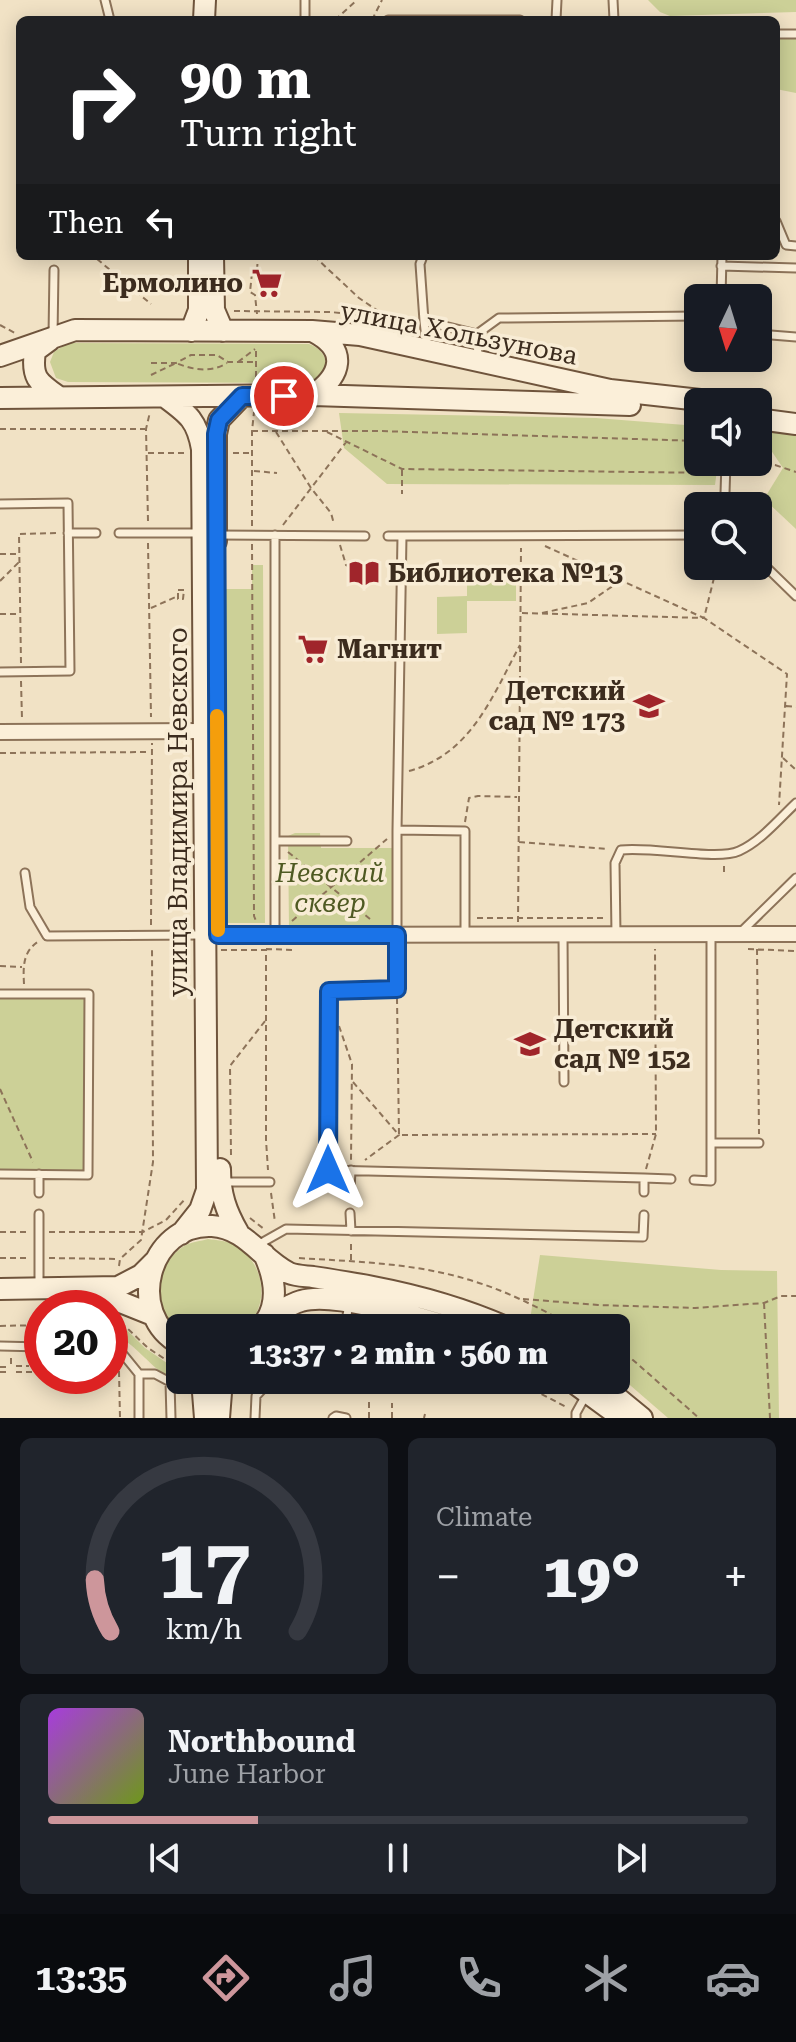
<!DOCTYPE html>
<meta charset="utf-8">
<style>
body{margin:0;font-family:"Roboto Serif",serif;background:#20242c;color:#f1f3f6;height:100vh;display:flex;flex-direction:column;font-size:30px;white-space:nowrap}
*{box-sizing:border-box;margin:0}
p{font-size:26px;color:#9ea1a6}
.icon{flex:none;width:44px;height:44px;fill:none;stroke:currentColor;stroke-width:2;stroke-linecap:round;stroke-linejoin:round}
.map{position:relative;height:1418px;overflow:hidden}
.details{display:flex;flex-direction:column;gap:20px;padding:20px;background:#0d0f14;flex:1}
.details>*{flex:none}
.hud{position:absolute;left:16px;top:16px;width:764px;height:244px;border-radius:12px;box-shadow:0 4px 20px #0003;background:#202124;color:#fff;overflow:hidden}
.needle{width:52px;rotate:184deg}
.fabs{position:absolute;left:684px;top:284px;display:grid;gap:16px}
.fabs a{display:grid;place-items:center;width:88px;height:88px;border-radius:12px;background:#171b24;box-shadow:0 4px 20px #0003;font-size:40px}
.speed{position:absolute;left:24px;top:1290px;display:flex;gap:16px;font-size:40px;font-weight:700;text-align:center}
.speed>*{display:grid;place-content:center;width:104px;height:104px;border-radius:50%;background:#171b24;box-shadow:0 4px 20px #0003;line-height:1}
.speed .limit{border:12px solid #d22;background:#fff;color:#111}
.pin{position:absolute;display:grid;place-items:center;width:68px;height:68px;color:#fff;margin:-34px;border:4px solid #fff;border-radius:50%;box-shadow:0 2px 8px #0007}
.me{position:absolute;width:88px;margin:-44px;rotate:0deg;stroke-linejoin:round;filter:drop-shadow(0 0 6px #0008)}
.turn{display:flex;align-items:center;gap:28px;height:168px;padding:0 32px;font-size:36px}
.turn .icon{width:104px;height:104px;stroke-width:2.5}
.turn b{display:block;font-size:56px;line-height:68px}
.then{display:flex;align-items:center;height:76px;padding:0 32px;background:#0003;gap:16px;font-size:30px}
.big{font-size:60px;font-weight:800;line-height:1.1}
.details .widget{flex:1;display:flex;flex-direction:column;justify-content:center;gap:12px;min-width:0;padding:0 28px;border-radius:12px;background:#20242c}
.details .dial{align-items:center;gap:0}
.dial svg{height:208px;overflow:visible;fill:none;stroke:#363941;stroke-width:7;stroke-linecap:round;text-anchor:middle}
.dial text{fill:#f1f3f6;stroke:none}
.song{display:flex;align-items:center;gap:24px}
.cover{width:96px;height:96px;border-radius:12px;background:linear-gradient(135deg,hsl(280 70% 55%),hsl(80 70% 35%))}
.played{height:8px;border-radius:4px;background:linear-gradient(90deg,#cd969b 30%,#363941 30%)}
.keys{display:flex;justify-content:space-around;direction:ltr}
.heat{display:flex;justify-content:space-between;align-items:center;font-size:44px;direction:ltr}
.details .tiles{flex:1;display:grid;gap:20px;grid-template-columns:1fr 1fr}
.widget:last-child{grid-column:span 2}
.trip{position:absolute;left:166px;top:1314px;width:464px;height:80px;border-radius:12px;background:#171b24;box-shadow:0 4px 20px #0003;font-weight:800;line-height:80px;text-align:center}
.tab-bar{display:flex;height:128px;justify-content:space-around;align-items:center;background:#090b0e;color:#9ea1a6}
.tab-bar .icon{width:56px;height:56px}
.tab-bar .active{color:#cd969b}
.tab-bar b{font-size:36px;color:#f1f3f6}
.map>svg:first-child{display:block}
.green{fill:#ccd097}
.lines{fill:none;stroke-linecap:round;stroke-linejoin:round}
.lane-casing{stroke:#8d7359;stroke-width:11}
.street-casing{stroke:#8d7359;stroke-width:18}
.secondary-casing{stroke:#6f543c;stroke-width:24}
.path{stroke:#8d7359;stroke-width:2;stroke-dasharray:6 4;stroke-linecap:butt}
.lane{stroke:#fbefd9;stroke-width:7}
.street{stroke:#fbefd9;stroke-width:14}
.secondary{stroke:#fbefd9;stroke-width:20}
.route-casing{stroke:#114b97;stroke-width:20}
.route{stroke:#1a73e8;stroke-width:14}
.slow{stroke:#f59e0b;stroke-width:14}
.labels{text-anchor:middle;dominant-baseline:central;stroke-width:7;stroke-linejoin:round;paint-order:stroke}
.poi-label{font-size:26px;font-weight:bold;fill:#3c2c1e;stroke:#f8ecd5;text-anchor:start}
.street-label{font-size:26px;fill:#3c2c1e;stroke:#f8ecd5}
.park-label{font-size:26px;font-style:italic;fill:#4f5a23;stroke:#f8ecd5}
</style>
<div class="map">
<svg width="796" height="1418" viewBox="0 0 796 1418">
<rect width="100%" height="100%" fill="#f1e2c5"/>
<path class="green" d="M648 0H796V12L670 16 660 12Z
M776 38 796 39V93L776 89Z
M68 343 309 344C322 349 327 357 326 370L318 380 308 383 68 382 56 378 50 362 54 352Z
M339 413 596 418 698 426V462H718L715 485 387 484 344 448Z
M758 431 796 432V529L764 499 783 468Z
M252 565H263L265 923H227L225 589H252Z
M467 570H516V601H467V633L437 634V597L467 596Z
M295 833H320L321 848H392L393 927 289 928 288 836Z
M0 994H89L88 1175 0 1174Z
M208 1239C216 1240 226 1241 233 1244 264 1260 272 1304 245 1328H180V1331C151 1310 154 1265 184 1246 191 1242 201 1241 208 1239Z
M540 1255 721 1270 777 1271 779 1418H668L616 1373V1328H543L530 1320Z
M126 1329 145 1348 180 1372V1380H189L191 1383C159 1381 148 1356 124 1340Z"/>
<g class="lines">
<g class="lane-casing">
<path id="lane" d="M105 0 110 20
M305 0V20
M613 0 614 20
M388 20H520
M556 20 557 0
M776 34H796
M776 221 786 245 796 246
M423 256 420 264 424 321 477 334 499 318 698 316
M721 266 796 268
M721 298 722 256
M424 321 427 347
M477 334 478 360
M758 334 796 337
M53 336 54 270
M725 493 726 462
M0 504 68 503 70 671 0 672
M68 533H96
M119 533H201
M217 535 365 536
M275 535V935
M388 536H402
M758 559 796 596
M397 830 465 831V935
M275 841H347
M25 873 30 907 47 936 203 935
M741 932 796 878
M563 935 564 1082
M616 935 615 863 621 850C652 846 717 861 739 851 761 841 779 819 796 803
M0 994H89L88 1175 0 1174
M711 1143H759
M39 1174V1193
M644 1178 671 1179
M694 1180 711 1181V934
M224 1182H270
M350 1190 351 1170
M644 1192V1178L328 1170 329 991 397 989V830L402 536 698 535
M350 1213 351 1231
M39 1214V1288
M256 1246 286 1229 643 1237 644 1215
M345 1328 349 1303
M0 1346 42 1347
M110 1347H117L139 1374V1418
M139 1374H155L170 1382 171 1418
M255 1418 256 1396 271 1380
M333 1418 336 1416 346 1418
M576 1418V1413L586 1395"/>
</g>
<g class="street-casing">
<path id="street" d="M0 732 204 731
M205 935 796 934"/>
</g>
<g class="secondary-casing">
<path id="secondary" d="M204 20 205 0
M213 256 214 310 223 331
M191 331 199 310V256
M50 340 35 351C31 378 38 382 59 397
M0 356 75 330 312 331 360 335 610 390 718 402
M313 395C342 375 348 350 314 332
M165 397C188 414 197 420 202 449L207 1190 200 1210 181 1234
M0 398 313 395 630 405
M758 419 796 424
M216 541V434L219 420 242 396
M220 1169C220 1194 226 1211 238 1232
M264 1254C274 1276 280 1301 265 1322
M0 1289 118 1287 141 1275 155 1261
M88 1299 118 1301 153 1315
M268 1318C279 1312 290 1304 301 1301 334 1291 419 1318 453 1328
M180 1344C125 1315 148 1223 212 1226 246 1228 261 1259 289 1273 296 1276 305 1276 313 1277 333 1280 353 1283 373 1287 420 1296 465 1309 508 1328
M202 1380 205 1418
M570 1380 622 1418
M614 1395 642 1418
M219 1418 222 1380"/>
</g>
<path class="path" d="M335 20 357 0
M372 20 382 0
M314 256 359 298 387 317
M97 259 151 304
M257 270 258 256
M252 273 250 292 255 295 257 314
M234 311 330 312 415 320
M0 325 15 333
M238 362 255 349
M151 363H176L191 355H217L228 362H256
M151 375 176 363C193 370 211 373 227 363
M256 377V348
M0 429H145
M252 431H379L698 441
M276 432 311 488 331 513 334 524
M327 432 402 469 716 473
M148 453H186
M233 453H250
M735 463 775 465 796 472
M402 470V494
M254 471 277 473
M148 521 146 429 150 412
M283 525 347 441
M252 526V431L254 412
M148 543 151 717
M252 544 254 916 256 921
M340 545 346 565 364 573
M545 546 704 618 717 566
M0 554H19
M0 581 19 562
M178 590H184L183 599H178Z
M151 608 178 596
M522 613 704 618 787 674 779 805
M542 613 588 603 620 581
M0 614H19
M21 663 19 534 59 533
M21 681 22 719
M786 706 796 707
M0 753 150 752
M783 758 796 770
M409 771C471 754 492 697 520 645
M465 822 469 798 478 796 517 797
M519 842 608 849
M288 852 370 919
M724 866V876
M477 918H607
M292 921 387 839
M518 922 521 548
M151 925 152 743
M266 949 294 950
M748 949 796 951
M757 949 759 1134
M221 950H266V1140L268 1170
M0 966 22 967
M24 984C23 966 23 951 39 941
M397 998 399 1135 656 1134
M339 1026 352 1064 351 1161
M353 1082 399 1135 365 1160
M0 1089 33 1162
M231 1155 230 1066 265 1021
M646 1169 656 1134 655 949
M271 1193 275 1222
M250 1218 264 1229
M0 1232H27
M49 1232H143L166 1220 186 1198
M0 1258H27
M49 1258 119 1259
M299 1258C359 1262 418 1263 476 1282 512 1293 544 1311 577 1328
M351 1260V1242
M119 1266 120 1259 141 1240 153 1162 152 947
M523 1299 598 1305 695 1308 764 1303 781 1296H796
M764 1303 770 1418
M110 1323H118L126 1327 148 1348 180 1369
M0 1326 42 1325
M294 1328 300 1325 334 1324
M117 1335 118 1317
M616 1348 625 1353 699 1418
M11 1364V1358
M16 1366H29
M0 1367H6
M119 1371 120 1418
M0 1372H6
M16 1372H42
M515 1380 568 1408
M369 1418V1399
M392 1418V1403
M424 1418 425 1414"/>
<use href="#lane" class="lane"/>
<use href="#street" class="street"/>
<use href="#secondary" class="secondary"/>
</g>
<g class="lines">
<g class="route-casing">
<path id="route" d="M284 396H242L219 420 216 434 218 935H397V989L329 991 328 1170"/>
</g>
<use href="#route" class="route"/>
<path class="slow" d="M217 716 218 930"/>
</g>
<defs>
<g id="supermarket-bare" transform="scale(2.4)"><path d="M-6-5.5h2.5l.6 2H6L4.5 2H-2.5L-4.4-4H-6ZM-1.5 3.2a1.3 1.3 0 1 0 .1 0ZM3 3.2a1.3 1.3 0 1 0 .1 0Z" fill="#a0252b" stroke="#f8ecd5" stroke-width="2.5" paint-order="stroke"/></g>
<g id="library-bare" transform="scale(2.4)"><path d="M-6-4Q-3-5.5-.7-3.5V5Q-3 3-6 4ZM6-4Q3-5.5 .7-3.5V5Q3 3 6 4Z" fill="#a0252b" stroke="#f8ecd5" stroke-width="2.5" paint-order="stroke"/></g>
<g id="school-bare" transform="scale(2.4)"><path d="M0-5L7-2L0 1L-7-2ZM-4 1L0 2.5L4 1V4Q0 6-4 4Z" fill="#a0252b" stroke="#f8ecd5" stroke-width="2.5" paint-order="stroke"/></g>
</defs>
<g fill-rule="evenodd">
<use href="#supermarket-bare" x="267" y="283"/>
<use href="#library-bare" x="364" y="573"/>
<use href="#supermarket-bare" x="313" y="649"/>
<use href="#school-bare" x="649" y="706"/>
<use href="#school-bare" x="530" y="1044"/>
</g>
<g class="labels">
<g class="poi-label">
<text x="243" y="283" text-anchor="end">Ермолино</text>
<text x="388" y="573">Библиотека №13</text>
<text x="337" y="649">Магнит</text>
<text x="625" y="691" text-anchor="end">Детский<tspan x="625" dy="30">сад № 173</tspan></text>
<text x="554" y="1029">Детский<tspan x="554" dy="30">сад № 152</tspan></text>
</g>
<g class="street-label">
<text transform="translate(459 333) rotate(11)">улица Хользунова</text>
<text transform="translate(178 812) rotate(-90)">улица Владимира Невского</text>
</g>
<g class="park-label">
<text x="330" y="873">Невский<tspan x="330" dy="30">сквер</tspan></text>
</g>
</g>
</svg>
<div class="fabs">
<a><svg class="needle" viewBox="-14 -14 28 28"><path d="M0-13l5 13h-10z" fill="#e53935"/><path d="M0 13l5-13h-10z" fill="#9ea1a6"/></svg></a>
<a><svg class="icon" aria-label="sound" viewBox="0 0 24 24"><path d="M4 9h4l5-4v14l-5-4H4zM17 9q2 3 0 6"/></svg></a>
<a><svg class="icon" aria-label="search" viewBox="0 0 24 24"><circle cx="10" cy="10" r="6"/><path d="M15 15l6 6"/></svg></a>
</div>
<div class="speed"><div class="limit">20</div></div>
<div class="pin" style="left:284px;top:396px;background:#d93025"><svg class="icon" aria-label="arrive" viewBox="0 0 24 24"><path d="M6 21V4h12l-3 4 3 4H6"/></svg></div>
<svg class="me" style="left:328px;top:1170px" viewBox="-20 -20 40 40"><path d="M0-17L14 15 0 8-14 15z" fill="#1a73e8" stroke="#fff" stroke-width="4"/></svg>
<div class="trip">13:37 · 2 min · 560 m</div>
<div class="hud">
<div class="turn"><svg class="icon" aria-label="right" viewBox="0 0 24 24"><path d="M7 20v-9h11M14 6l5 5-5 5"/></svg><div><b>90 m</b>Turn right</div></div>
<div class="then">Then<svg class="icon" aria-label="left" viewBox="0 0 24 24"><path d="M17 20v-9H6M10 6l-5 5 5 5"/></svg></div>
</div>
</div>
<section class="details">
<div class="tiles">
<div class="widget dial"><svg viewBox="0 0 100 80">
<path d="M14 69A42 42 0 1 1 86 69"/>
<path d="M14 69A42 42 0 0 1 8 49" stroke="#cd969b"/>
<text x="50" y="56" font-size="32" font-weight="700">17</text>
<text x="50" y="72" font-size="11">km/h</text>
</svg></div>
<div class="widget"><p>Climate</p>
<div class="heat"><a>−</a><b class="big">19°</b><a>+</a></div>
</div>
<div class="widget">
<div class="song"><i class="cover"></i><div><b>Northbound</b><p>June Harbor</p></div></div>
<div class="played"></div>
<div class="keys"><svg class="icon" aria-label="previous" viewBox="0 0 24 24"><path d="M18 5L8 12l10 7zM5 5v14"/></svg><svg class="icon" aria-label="pause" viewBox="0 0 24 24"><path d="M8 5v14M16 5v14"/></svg><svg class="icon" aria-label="next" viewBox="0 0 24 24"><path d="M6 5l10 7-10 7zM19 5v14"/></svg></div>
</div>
</div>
</section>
<nav class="tab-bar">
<b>13:35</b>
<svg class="icon active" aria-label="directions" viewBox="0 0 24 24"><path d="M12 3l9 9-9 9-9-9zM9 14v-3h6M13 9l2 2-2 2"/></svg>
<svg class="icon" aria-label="music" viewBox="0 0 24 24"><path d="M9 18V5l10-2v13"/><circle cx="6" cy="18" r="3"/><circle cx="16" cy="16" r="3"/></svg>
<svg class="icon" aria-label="phone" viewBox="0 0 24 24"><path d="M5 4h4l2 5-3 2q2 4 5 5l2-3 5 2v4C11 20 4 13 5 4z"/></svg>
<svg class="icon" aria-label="climate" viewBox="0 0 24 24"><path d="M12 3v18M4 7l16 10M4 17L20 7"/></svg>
<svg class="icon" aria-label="car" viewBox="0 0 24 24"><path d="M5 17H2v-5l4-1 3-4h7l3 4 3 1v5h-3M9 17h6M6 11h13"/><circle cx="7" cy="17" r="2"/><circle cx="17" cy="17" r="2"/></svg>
</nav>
